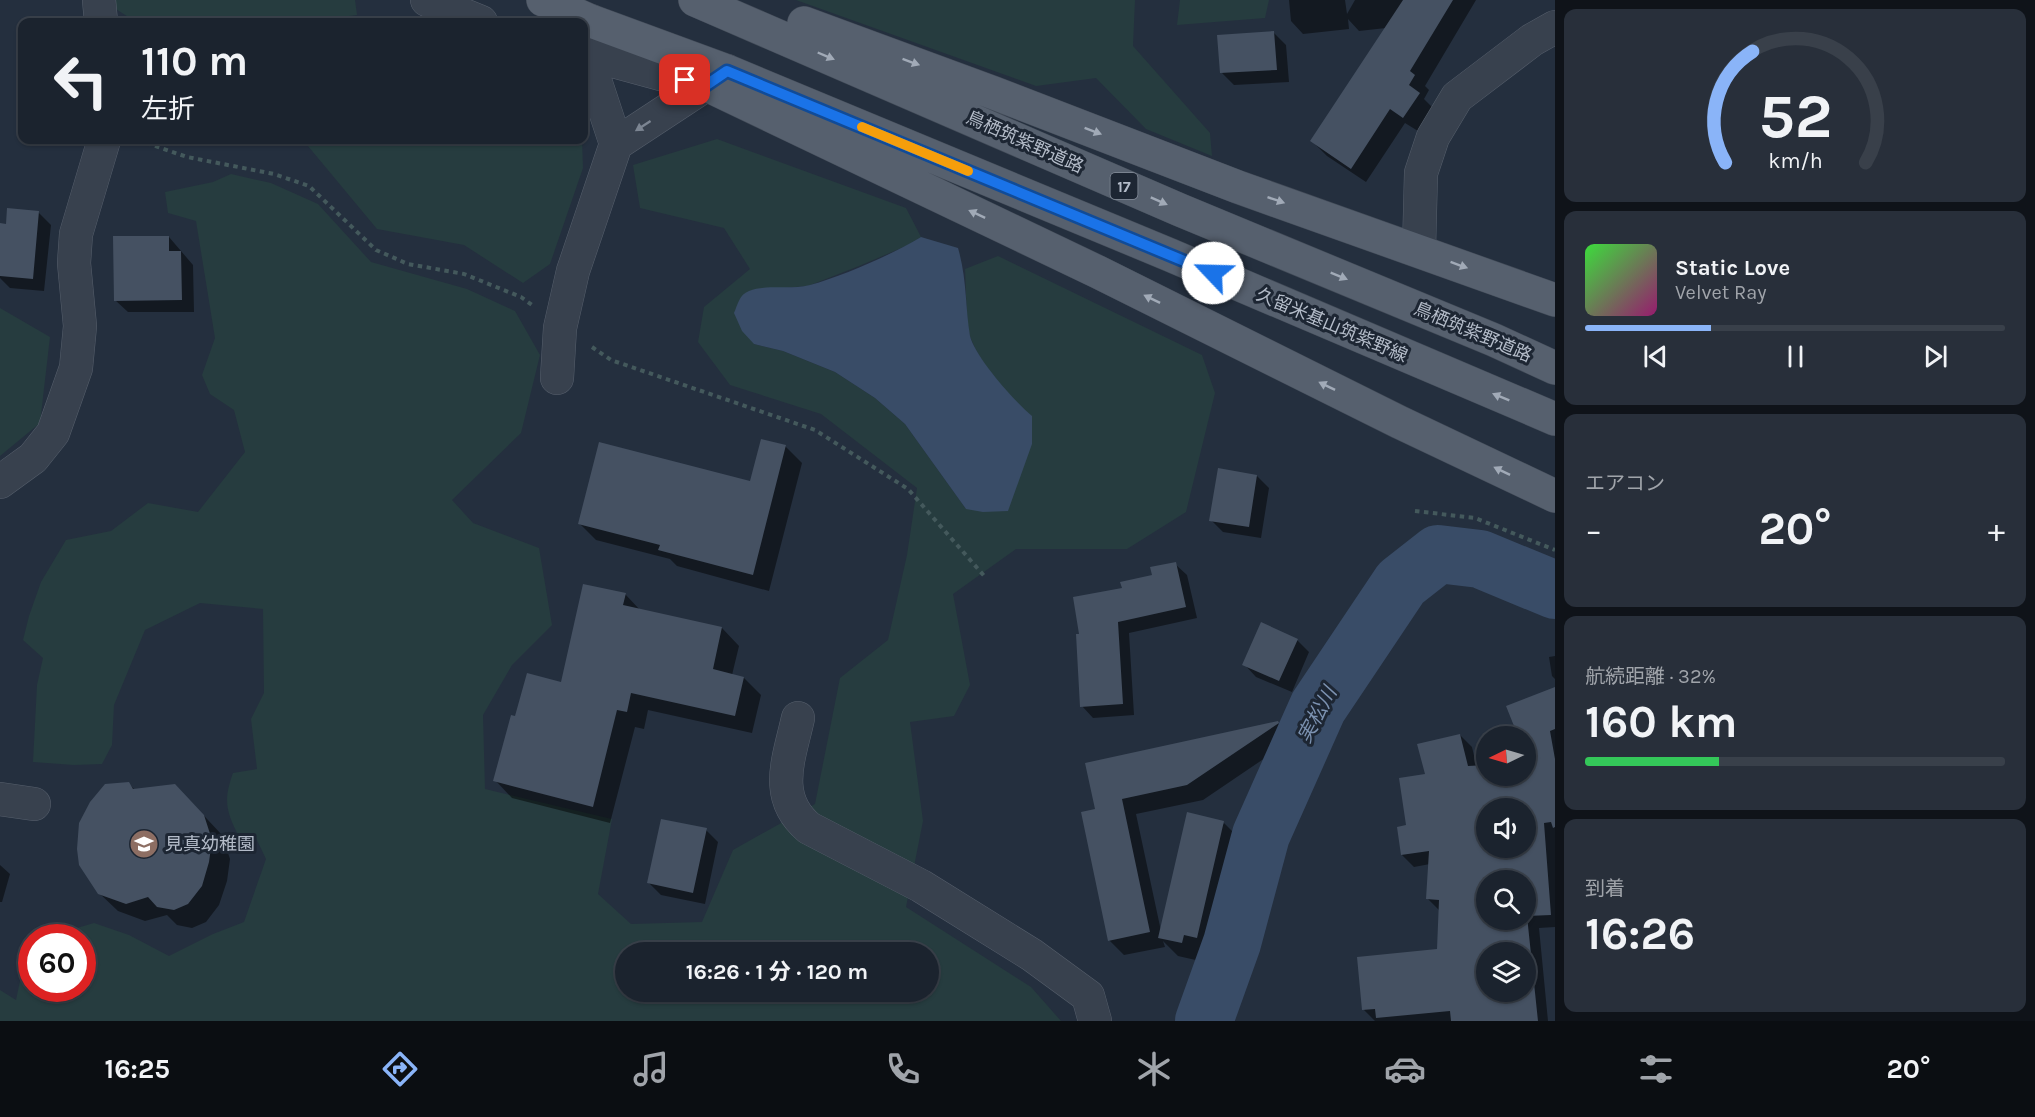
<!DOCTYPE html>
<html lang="ja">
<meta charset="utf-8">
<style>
body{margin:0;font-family:Karla,"Noto Sans JP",sans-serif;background:#282f3a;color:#f1f3f6;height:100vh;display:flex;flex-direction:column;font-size:22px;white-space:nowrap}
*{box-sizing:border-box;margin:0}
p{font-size:20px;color:#a0a4aa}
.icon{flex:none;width:33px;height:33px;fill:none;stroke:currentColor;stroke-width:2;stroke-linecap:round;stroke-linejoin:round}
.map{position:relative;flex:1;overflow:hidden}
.details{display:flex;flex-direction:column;gap:9px;padding:9px;background:#0f1319;width:480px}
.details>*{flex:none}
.hud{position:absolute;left:18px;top:18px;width:570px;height:126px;border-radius:12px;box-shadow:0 2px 4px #0004,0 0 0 2px #39404a;background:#1b232e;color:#f1f3f6;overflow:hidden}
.needle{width:39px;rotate:265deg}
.tools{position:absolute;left:1476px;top:726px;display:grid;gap:12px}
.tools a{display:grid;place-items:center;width:60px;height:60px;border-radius:50%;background:#1b232e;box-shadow:0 2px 4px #0004,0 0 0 2px #39404a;font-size:30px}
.speed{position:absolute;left:18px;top:924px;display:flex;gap:12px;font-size:30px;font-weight:700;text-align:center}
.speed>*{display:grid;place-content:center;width:78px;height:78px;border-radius:50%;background:#1b232e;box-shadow:0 2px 4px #0004,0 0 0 2px #39404a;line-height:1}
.speed .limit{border:9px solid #d22;background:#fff;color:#111}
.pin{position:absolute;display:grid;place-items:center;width:51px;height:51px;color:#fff;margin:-26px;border-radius:12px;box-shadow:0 3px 9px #0006}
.me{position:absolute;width:66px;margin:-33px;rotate:294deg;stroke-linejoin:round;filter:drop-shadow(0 0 4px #0008)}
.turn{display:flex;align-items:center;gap:21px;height:126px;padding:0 24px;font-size:27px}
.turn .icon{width:78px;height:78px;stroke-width:2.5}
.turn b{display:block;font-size:42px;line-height:51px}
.big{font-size:45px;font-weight:700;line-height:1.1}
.details .card{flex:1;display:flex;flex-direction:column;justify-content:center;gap:9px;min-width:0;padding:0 21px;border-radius:12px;background:#282f3a}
.details .dial{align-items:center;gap:0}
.dial svg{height:156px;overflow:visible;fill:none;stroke:#39404a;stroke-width:7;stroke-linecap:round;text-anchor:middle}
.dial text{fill:#f1f3f6;stroke:none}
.song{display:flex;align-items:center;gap:18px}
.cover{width:72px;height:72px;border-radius:9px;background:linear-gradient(135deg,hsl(120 70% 55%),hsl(320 70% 35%))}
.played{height:6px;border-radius:3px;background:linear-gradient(90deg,#8ab4f8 30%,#39404a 30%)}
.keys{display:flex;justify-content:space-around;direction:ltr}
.heat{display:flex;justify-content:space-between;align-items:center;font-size:33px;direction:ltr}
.charge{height:9px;border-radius:4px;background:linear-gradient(90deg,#34c759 32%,#39404a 0)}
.trip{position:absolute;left:615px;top:942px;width:324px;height:60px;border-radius:30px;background:#1b232e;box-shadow:0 2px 4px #0004,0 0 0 2px #39404a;font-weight:700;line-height:60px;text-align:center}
.dock{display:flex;height:96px;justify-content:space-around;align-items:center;background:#0b0e12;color:#a0a4aa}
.dock .icon{width:42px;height:42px}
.dock .on{color:#8ab4f8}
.dock b{font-size:27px;color:#f1f3f6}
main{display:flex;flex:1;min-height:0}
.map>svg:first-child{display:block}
.green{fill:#263c3f;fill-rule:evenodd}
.water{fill:#394c67}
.shadow{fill:#0007;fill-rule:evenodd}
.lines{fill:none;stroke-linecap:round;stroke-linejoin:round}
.river{stroke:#394c67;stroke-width:58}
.building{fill:#455162;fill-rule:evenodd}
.minor-casing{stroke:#565f6c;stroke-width:34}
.major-casing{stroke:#414a57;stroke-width:34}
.path{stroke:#44595c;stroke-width:4;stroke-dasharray:4.5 4.5;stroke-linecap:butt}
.minor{stroke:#38414e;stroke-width:33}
.major{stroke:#56606e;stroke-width:33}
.oneway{fill:#a1aab7}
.oneway2{fill:#7c8592}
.route-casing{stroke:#114b97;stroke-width:15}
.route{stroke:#1a73e8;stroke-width:10}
.slow{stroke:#f59e0b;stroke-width:10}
.labels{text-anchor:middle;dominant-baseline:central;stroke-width:6;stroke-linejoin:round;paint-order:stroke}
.shield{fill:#1d2633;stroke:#878f9c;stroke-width:1.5}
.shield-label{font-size:16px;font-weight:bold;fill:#b4bcc9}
.street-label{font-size:18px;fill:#b4bcc9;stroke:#1d2633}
.poi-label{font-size:18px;fill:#b4bcc9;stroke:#1d2633;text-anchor:start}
.water-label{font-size:20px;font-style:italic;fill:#7c92b1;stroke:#1d2633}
</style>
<main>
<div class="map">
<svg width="1555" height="1021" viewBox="0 0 1555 1021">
<rect width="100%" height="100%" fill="#242f3e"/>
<path class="green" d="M102 0H355L357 15 305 22H136Z
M796 0H1135L1133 46 1210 133 1212 156 1146 129 1096 78 1036 86Z
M1180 0H1269L1265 18 1177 25Z
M717 139 906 208 921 237 906 246 859 266 808 286 751 291 754 344 783 351 835 372 875 398 905 424 966 509 1032 417C1009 396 983 369 971 339 966 327 966 285 965 269L998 256 1202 355 1215 393 1186 512 1127 549H1016L953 594 970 685 954 716 910 722 923 821 906 907 1031 987 1061 1021H0V990L16 1000 28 943 31 942 32 988H82V938L46 937 94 923 129 935 169 956 213 934 244 922 266 859 254 834 239 837C226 811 223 801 233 773L257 769 251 719 264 693 263 609 200 603 145 630 114 705 112 745 102 764 74 765 33 762 37 685 43 658 23 640 29 616 41 582 66 540 111 531 148 503 198 512 245 452 234 410 210 394 202 375 215 338 196 221 168 213 165 192 213 182 231 174 271 183 318 204 371 262 467 289 515 311 540 355 521 433 452 500 473 523 539 548 552 625 512 665 483 715 485 789 612 819 598 894 631 924 702 922 733 850 815 804 840 678 888 640 907 555 917 488 821 414 730 385 698 342 704 307 750 269 724 228 640 208 633 165ZM626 952H928V992H626Z
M303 140H582L583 168 550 264 523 283 464 245 377 229Z
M0 308 50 337 40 423 0 456Z"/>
<path class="water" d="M921 237 958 248C967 279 965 305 970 336 975 357 1015 402 1032 416V444L1008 511 983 512 966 509 905 424 875 398 835 372 783 351 754 344 742 331 734 313C738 304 739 295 749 291 767 284 791 290 810 285 843 276 891 255 921 237Z"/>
<path class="shadow" d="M1289 0H1345L1347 14 1355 0H1476L1425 86 1429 90 1424 99 1433 108 1418 131 1405 123 1366 182 1327 156 1312 141 1386 28 1359 31 1348 19 1349 29 1303 34 1291 21Z
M1274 33 1286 45 1289 82 1234 85 1222 73Z
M38 212 51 225 44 291 10 288 0 278V243L7 225Z
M169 237 193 265 194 312H128L115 300Z
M785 446 802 463 769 591 677 566 670 559 596 540 580 524 752 483Z
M1257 476 1269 488 1261 538 1223 532 1211 520Z
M1175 564 1187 575 1197 618 1129 633 1134 715 1093 718 1082 706 1081 635 1124 590Z
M625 594 641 611 722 628 739 646 732 675 744 678 761 695 752 733 648 710 644 729 635 727 610 823 512 798 495 780 517 718 563 684Z
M1297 640 1309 652 1292 692 1256 677 1244 664Z
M1555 656V679L1552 676 1549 657Z
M1555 705V927L1539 928 1548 1021H1375L1364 1010 1439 950 1440 911 1428 899 1430 864 1414 867 1402 855 1407 827 1460 735 1472 747 1475 760 1486 758V776H1526V736H1519L1508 707ZM1486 808H1526V848H1486ZM1486 880H1526V920H1486ZM1486 952H1526V992H1486Z
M1278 723 1293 739 1203 800 1136 814 1161 931 1224 823 1242 841 1215 955 1202 952 1200 961 1178 956 1163 941 1165 947 1124 955 1109 940 1097 810Z
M128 783 135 790 193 804 222 835 230 859 227 881 219 905 206 922 192 928 177 925 167 915 145 921 118 911 99 893Z
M706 830 718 842 705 904 661 895 649 883Z
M0 865 10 874 2 902H0Z"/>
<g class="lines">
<path class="river" d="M1204 1021 1232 943 1261 835 1318 707 1401 583 1438 554 1480 559 1555 590"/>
</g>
<path class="building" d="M1403 0H1453L1410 71 1415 75 1409 85 1420 93 1403 118 1390 109 1351 169 1310 141Z
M1274 31 1277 70 1220 73 1217 35Z
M7 208 39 211 33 279 0 276V223L6 224Z
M113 236H169V251H181L182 300 114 301Z
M761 439 786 445 753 575 658 550 660 545 578 524 599 442 750 481Z
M1218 468 1257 475 1249 527 1209 521Z
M1176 562 1186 607 1118 622 1123 704 1080 707 1076 634H1079L1073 597 1122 588 1120 582 1152 575 1150 567Z
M583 584 626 593 623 605 722 627 713 669 744 677 735 716 631 693 627 712 617 710 593 807 493 781 511 715 515 716 527 673 561 682Z
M1261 622 1298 639 1279 681 1242 665Z
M1555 687V729L1550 731 1555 759V827L1553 828 1551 822 1544 823 1551 915 1527 916 1538 1021H1451L1450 1011 1376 1018 1375 1009 1362 1010 1357 957 1437 949 1439 900 1426 899 1429 851 1401 855 1397 827 1406 825 1399 778 1425 774 1417 744 1460 734 1468 766 1486 765V776H1526V761H1527L1526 756V736H1518L1506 706ZM1486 808H1526V848H1486ZM1486 880H1526V920H1486ZM1486 952H1526V992H1486Z
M1278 721 1279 723 1187 785 1122 799 1150 932 1108 941 1081 812 1095 809 1085 763Z
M129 782 133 789 175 784 204 815 212 840 209 862 202 886 188 904 174 910 157 907 148 897 126 904 98 894 79 865 77 849 79 823 90 802 105 784Z
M1187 812 1224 821 1197 938 1184 935 1182 943 1158 938Z
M661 819 707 828 693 893 647 883Z"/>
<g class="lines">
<g class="minor-casing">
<path id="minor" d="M99 0 101 22
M427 0 481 22
M591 21 586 53 616 144 727 71
M584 53 705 86
M1419 250 1421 173 1433 137 1457 97 1532 40 1555 27
M557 378 560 328 573 271 616 144
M0 482 33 458 53 433 76 368 80 326 74 263 76 234 104 140
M798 718C789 759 772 797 809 828L921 886 1032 955 1088 996 1095 1021
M0 799 34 804"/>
</g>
<g class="major-casing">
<path id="major" d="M543 0 591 21 727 71 1170 255 1555 419
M695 0 1180 210 1494 340 1555 368
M804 23 994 93 1238 187 1555 300
M688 76 1098 272 1399 422 1555 496"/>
</g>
<path class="path" d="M138 140 187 157 274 174 309 186 376 250 408 264 464 274 521 297 532 305
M592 347 611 360 815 430 908 489 986 578
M1415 511 1475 518 1555 550"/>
<use href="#minor" class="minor"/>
<use href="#major" class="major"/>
</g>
<defs><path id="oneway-solid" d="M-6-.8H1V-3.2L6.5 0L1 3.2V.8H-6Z" transform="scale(1.5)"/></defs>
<g class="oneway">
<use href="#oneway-solid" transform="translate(826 56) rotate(23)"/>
<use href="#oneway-solid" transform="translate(911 62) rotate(20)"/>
<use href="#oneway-solid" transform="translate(1093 131) rotate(21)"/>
<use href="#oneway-solid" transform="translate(1276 200) rotate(19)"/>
<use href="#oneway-solid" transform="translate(1159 201) rotate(24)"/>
<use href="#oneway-solid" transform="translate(977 214) rotate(-155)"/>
<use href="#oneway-solid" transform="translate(1459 265) rotate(20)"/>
<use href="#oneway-solid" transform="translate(1339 276) rotate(22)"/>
<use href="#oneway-solid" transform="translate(1152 299) rotate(-154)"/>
<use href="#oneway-solid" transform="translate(1327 386) rotate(-154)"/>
<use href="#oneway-solid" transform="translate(1501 397) rotate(-158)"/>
<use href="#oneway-solid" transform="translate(1502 471) rotate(-154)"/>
</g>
<use class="oneway2" href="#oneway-solid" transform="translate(643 126) rotate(147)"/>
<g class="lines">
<g class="route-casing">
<path id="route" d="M685 80 705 86 727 71 1213 273"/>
</g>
<use href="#route" class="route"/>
<path class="slow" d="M862 127 968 171"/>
</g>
<defs>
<g id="school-disc" transform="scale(1.5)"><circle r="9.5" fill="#8d6e63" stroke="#1d2633"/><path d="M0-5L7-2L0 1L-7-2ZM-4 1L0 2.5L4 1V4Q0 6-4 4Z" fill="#fff"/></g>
</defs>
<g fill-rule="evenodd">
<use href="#school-disc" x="144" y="844"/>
</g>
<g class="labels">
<rect class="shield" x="1110.5" y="173" width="27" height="26" rx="4.5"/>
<g class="shield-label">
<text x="1124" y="186">17</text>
</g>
<g class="street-label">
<text transform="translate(1025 142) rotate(24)">鳥栖筑紫野道路</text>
<text transform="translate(1332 325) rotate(23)">久留米基山筑紫野線</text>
<text transform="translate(1473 332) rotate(23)">鳥栖筑紫野道路</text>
</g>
<g class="poi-label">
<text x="165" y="844">見真幼稚園</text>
</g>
<g class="water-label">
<text transform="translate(1317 715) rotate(-62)">実松川</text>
</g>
</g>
</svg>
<div class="tools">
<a><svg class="needle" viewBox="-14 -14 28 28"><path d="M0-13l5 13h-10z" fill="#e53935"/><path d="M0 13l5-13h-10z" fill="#a0a4aa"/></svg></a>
<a><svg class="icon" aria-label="sound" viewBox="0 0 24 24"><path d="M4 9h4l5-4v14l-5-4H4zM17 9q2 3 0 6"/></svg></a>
<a><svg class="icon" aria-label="search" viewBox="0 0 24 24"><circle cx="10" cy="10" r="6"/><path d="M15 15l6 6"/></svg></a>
<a><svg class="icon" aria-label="layers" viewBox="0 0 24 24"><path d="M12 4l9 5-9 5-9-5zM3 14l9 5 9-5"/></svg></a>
</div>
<div class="speed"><div class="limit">60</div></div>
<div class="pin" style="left:685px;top:80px;background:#d93025"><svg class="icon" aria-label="arrive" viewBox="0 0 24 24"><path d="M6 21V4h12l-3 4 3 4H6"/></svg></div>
<svg class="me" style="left:1213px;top:273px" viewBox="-20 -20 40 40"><circle r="19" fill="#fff"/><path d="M0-13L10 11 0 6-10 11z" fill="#1a73e8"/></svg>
<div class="trip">16:26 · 1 分 · 120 m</div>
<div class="hud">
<div class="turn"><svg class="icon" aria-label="left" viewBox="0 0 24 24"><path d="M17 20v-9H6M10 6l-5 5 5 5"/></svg><div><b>110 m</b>左折</div></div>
</div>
</div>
<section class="details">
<div class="card dial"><svg viewBox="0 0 100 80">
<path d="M14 69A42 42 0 1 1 86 69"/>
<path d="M14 69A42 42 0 0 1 28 12" stroke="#8ab4f8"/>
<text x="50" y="56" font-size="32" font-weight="700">52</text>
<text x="50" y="72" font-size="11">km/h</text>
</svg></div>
<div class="card">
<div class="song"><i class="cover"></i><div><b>Static Love</b><p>Velvet Ray</p></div></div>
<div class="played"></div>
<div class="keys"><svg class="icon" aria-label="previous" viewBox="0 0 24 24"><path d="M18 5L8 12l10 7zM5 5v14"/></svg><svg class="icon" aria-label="pause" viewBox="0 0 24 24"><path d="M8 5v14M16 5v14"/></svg><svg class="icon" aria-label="next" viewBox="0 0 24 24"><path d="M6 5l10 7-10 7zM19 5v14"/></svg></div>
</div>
<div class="card"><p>エアコン</p>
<div class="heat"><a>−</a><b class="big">20°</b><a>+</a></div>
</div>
<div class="card"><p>航続距離 · 32%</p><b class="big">160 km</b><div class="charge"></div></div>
<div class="card"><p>到着</p><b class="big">16:26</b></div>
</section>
</main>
<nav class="dock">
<b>16:25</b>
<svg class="icon on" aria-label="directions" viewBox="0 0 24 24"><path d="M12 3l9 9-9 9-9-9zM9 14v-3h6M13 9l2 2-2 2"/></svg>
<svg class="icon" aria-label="music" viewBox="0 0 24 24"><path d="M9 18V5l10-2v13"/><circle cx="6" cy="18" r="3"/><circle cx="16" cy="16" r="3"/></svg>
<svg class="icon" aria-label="phone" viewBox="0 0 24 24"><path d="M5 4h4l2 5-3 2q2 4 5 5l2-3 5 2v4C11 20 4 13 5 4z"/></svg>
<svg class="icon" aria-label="climate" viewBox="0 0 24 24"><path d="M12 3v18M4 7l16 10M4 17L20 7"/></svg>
<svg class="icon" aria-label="car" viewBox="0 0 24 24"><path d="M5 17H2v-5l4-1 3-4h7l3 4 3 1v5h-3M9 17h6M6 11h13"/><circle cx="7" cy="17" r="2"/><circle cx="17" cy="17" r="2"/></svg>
<svg class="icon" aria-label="filters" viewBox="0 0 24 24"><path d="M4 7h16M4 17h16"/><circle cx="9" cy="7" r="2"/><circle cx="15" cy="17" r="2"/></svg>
<b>20°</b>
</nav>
